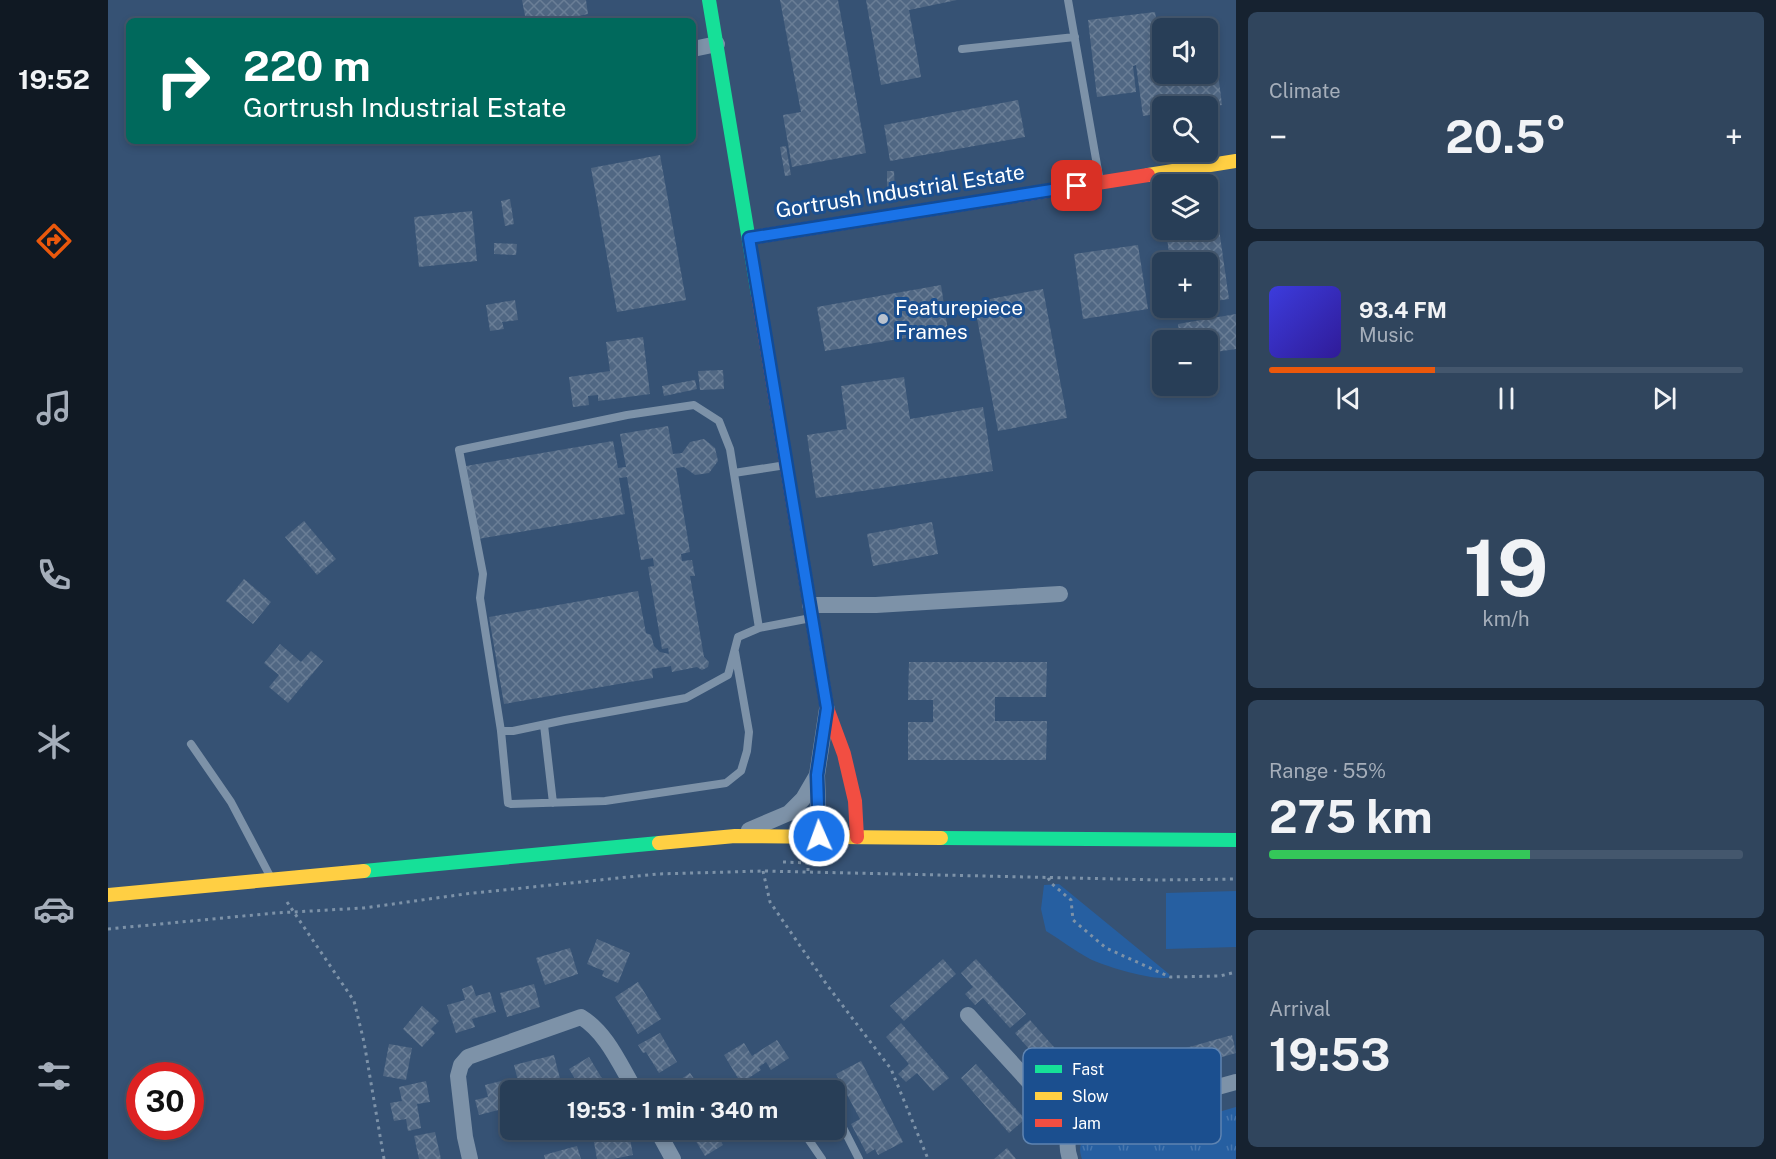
<!DOCTYPE html>
<meta charset="utf-8">
<style>
body{margin:0;font-family:"Public Sans",sans-serif;background:#30455d;color:#f1f3f6;height:100vh;display:flex;flex-direction:column;font-size:22px;white-space:nowrap}
*{box-sizing:border-box;margin:0}
p{font-size:20px;color:#a5aeba}
.icon{flex:none;width:33px;height:33px;fill:none;stroke:currentColor;stroke-width:2;stroke-linecap:round;stroke-linejoin:round}
.map{position:relative;flex:1;overflow:hidden}
.drawer{display:flex;flex-direction:column;gap:12px;padding:12px;background:#162230;width:540px}
.drawer>*{flex:none}
.guide{position:absolute;left:18px;top:18px;width:570px;height:126px;border-radius:9px;box-shadow:0 3px 9px #0003,0 0 0 2px #44576d;background:#00695c;color:#fff;overflow:hidden}
.fabs{position:absolute;left:1044px;top:18px;display:grid;gap:12px}
.fabs a{display:grid;place-items:center;width:66px;height:66px;border-radius:9px;background:#283e57;box-shadow:0 3px 9px #0003,0 0 0 2px #44576d;font-size:30px}
.speed{position:absolute;left:18px;top:1062px;display:flex;gap:12px;font-size:30px;font-weight:700;text-align:center}
.speed>*{display:grid;place-content:center;width:78px;height:78px;border-radius:50%;background:#283e57;box-shadow:0 3px 9px #0003,0 0 0 2px #44576d;line-height:1}
.speed .limit{border:9px solid #d22;background:#fff;color:#111}
.pin{position:absolute;display:grid;place-items:center;width:51px;height:51px;color:#fff;margin:-26px;border-radius:12px;box-shadow:0 3px 9px #0006}
.me{position:absolute;width:66px;margin:-33px;rotate:358deg;stroke-linejoin:round;filter:drop-shadow(0 0 4px #0008)}
.turn{display:flex;align-items:center;gap:21px;height:126px;padding:0 18px;font-size:27px}
.turn .icon{width:78px;height:78px;stroke-width:2.5}
.turn b{display:block;font-size:42px;line-height:51px}
.big{font-size:45px;font-weight:700;line-height:1.1}
.drawer .widget{flex:1;display:flex;flex-direction:column;justify-content:center;gap:9px;min-width:0;padding:0 21px;border-radius:9px;background:#30455d}
.drawer .dial{align-items:center;gap:0}
.dial b{font-size:78px;line-height:1}
.song{display:flex;align-items:center;gap:18px}
.cover{width:72px;height:72px;border-radius:9px;background:linear-gradient(135deg,hsl(240 70% 55%),hsl(250 70% 35%))}
.played{height:6px;border-radius:3px;background:linear-gradient(90deg,#ea580c 35%,#44576d 35%)}
.keys{display:flex;justify-content:space-around;direction:ltr}
.heat{display:flex;justify-content:space-between;align-items:center;font-size:33px;direction:ltr}
.charge{height:9px;border-radius:4px;background:linear-gradient(90deg,#34c759 55%,#44576d 0)}
.trip{position:absolute;left:392px;top:1080px;width:345px;height:60px;border-radius:9px;background:#283e57;box-shadow:0 3px 9px #0003,0 0 0 2px #44576d;font-weight:700;line-height:60px;text-align:center}
main{display:flex;flex:1;min-height:0}
.menu{display:flex;flex-direction:column;width:108px;justify-content:space-around;align-items:center;background:#101923;color:#a5aeba}
.menu .icon{width:42px;height:42px}
.menu .selected{color:#ea580c}
.menu b{font-size:27px;color:#f1f3f6}
.map>svg:first-child{display:block}
.grass{fill:url(#grass-tufts)}
.park{fill:#265fa1}
.building{fill:url(#building-cross-hatch);fill-rule:evenodd}
.lines{fill:none;stroke-linecap:round;stroke-linejoin:round}
.path{stroke:#7d92a8;stroke-width:3;stroke-dasharray:3 4.5;stroke-linecap:butt}
.lane{stroke:#7d92a8;stroke-width:8}
.street{stroke:#7d92a8;stroke-width:16}
.fast{stroke:#16e098;stroke-width:14}
.slow{stroke:#ffcf43;stroke-width:14}
.jam{stroke:#f24e42;stroke-width:14}
.route-casing{stroke:#114b97;stroke-width:15}
.route{stroke:#1a73e8;stroke-width:10}
.poi-dot{fill:#b9c2ce;stroke:#1b4f8f;stroke-width:2}
.labels{text-anchor:middle;dominant-baseline:central;stroke-width:6;stroke-linejoin:round;paint-order:stroke}
.street-label{font-size:21px;fill:#fff;stroke:#1b4f8f}
.poi-label{font-size:21px;fill:#fff;stroke:#1b4f8f;text-anchor:start}
.key{fill:#1b4f8f;stroke:#5f84b1;stroke-width:1.5}
.key-label{font-size:16px;fill:#fff}
</style>
<main>
<nav class="menu">
<b>19:52</b>
<svg class="icon selected" aria-label="directions" viewBox="0 0 24 24"><path d="M12 3l9 9-9 9-9-9zM9 14v-3h6M13 9l2 2-2 2"/></svg>
<svg class="icon" aria-label="music" viewBox="0 0 24 24"><path d="M9 18V5l10-2v13"/><circle cx="6" cy="18" r="3"/><circle cx="16" cy="16" r="3"/></svg>
<svg class="icon" aria-label="phone" viewBox="0 0 24 24"><path d="M5 4h4l2 5-3 2q2 4 5 5l2-3 5 2v4C11 20 4 13 5 4z"/></svg>
<svg class="icon" aria-label="climate" viewBox="0 0 24 24"><path d="M12 3v18M4 7l16 10M4 17L20 7"/></svg>
<svg class="icon" aria-label="car" viewBox="0 0 24 24"><path d="M5 17H2v-5l4-1 3-4h7l3 4 3 1v5h-3M9 17h6M6 11h13"/><circle cx="7" cy="17" r="2"/><circle cx="17" cy="17" r="2"/></svg>
<svg class="icon" aria-label="filters" viewBox="0 0 24 24"><path d="M4 7h16M4 17h16"/><circle cx="9" cy="7" r="2"/><circle cx="15" cy="17" r="2"/></svg>
</nav>
<div class="map">
<svg width="1128" height="1159" viewBox="0 0 1128 1159">
<defs>
<pattern id="grass-tufts" width="24" height="20" patternUnits="userSpaceOnUse" patternTransform="scale(1.5)"><rect width="24" height="20" fill="#265fa1"/><path d="M3 7l-1-3M5 7V3M7 7l1-3M15 17l-1-3M17 17v-4M19 17l1-3" fill="none" stroke="#4777af"/></pattern>
<pattern id="building-cross-hatch" width="8" height="8" patternUnits="userSpaceOnUse" patternTransform="scale(1.5)"><rect width="8" height="8" fill="#506783"/><path d="M0 0l8 8M0 8l8-8" fill="none" stroke="#6a7e96"/></pattern>
</defs>
<rect width="100%" height="100%" fill="#365274"/>
<path class="grass" d="M1128 1107V1159H974C970 1146 972 1140 985 1134L1052 1119 1069 1124Z"/>
<path class="park" d="M951 884 1061 974 1062 977C1048 982 996 966 982 959 967 951 953 940 938 931L933 909 936 885Z
M1128 891V947L1058 949V893Z"/>
<path class="building" d="M414 0H478L480 14 445 21H418Z
M672 0H730L758 153 684 167 675 115 693 112Z
M758 0H849L801 10 813 77 773 85Z
M1047 12 1049 24 1103 17 1114 105 1100 107 1054 106V113L1035 116 1028 65 1025 66 1028 92 989 97 980 20ZM1054 28H1100V74H1054Z
M910 100 917 137 782 161 776 125Z
M678 146 683 175 677 176 672 147Z
M552 155 578 300 509 312 483 168Z
M779 171H786L787 193H779Z
M402 199 406 224 397 226 393 201Z
M364 211 369 261 311 267 306 217Z
M1111 229 1121 299 1100 302V262H1062L1059 237Z
M386 243 409 244 408 255 386 254Z
M1030 245 1040 309 975 319 966 254Z
M833 285 840 331 717 351 709 307Z
M935 289 959 418 890 431 866 302Z
M407 300 410 320 394 322 396 329 382 331 378 305Z
M1128 314V349L1100 353V340H1072L1070 324Z
M535 337 542 394 490 401V395L480 396 481 405 465 407 461 377 502 371 498 342Z
M615 370 616 389 592 390 590 371Z
M796 377 802 419 875 407 885 471 708 498 699 435 739 429 733 386Z
M587 380 589 389 556 396 554 386Z
M560 426 565 454 574 453 582 442 596 439 607 448 610 461 601 473 587 475 576 467 568 468 582 552 573 554 574 561 584 560 587 576H582L596 657 601 662 600 667 594 670 589 667 564 672 563 666 544 669 545 678 396 704 381 617 530 591 538 633 543 635 546 646 552 652 561 654 560 648 554 649 540 567 546 566 545 558 533 560 519 477 511 478 517 514 370 539 358 466 505 441 510 468 518 467 512 434Z
M196 521 228 559 209 575 177 537Z
M824 522 830 554 765 566 759 534Z
M136 579 163 602 145 624 118 601Z
M172 644 193 662 203 651 215 661 180 703 161 687 171 675 156 663Z
M801 662H939L938 697H887V721H939L938 760H800V722H825V700H800Z
M489 939 522 953 510 983 494 976 496 971 479 964Z
M462 948 470 974 437 985 428 958Z
M835 959 848 974 796 1021 782 1006Z
M868 959 918 1014 902 1028 875 998 867 1005 857 994 865 987 853 973Z
M530 982 553 1019 530 1034 507 997Z
M426 984 432 1007 399 1017 392 993Z
M364 985 368 996 382 992 388 1012 364 1019 367 1027 348 1033 339 1005 357 1000 354 989Z
M314 1006 331 1021 323 1029 327 1033 314 1047 295 1029Z
M922 1020 968 1072 953 1085 907 1033Z
M793 1023 841 1078 825 1091 809 1073 798 1082 790 1074 801 1064 778 1037Z
M552 1033 569 1062 551 1073 538 1052 535 1053 530 1045Z
M1124 1035 1128 1053 1058 1073 1053 1055Z
M669 1040 681 1058 663 1070 658 1062 651 1067 653 1070 633 1083 616 1055 636 1043 644 1056Z
M281 1044 304 1048 298 1080 275 1076Z
M446 1055 452 1079 412 1089 406 1065Z
M481 1057 501 1090H474L461 1069Z
M753 1061 795 1142 770 1155 767 1149 759 1154 743 1124 752 1119 728 1074Z
M868 1064 917 1119 901 1133 853 1078Z
M582 1073 589 1083 581 1088 583 1090H557Z
M401 1079 404 1090H402V1107L371 1115 367 1100 380 1097 377 1085Z
M318 1081 322 1102 309 1104 313 1128 300 1131 298 1119 286 1121 282 1103 294 1101 291 1087Z
M491 1130H498L499 1138 521 1133 525 1155 505 1159H489L484 1131Z
M581 1130H606L615 1145 597 1156Z
M327 1132 333 1159H311L306 1136Z
M469 1146 473 1159H437L436 1155Z
M899 1148 908 1159H886Z"/>
<g class="lines">
<path class="path" d="M675 862 700 863V872
M655 871 662 902 719 985 783 1069 820 1159
M940 878 944 884 963 900 965 920 998 948 1062 977 1112 976 1128 972
M179 902 246 1001 256 1042 276 1159
M0 929 167 913 256 908 357 894 549 874 655 871 1052 880 1128 879"/>
<path class="lane" d="M960 0 992 182
M854 49 967 37
M626 473 678 465
M651 628 622 449 611 421 586 405 519 415 351 450 375 574 372 598 393 731H405L457 720 578 698 620 675 630 637 651 628 703 618
M436 725 445 803
M393 731 400 803 403 804 497 801 618 783 633 771 639 751 641 732 627 652
M83 744 123 802 162 876
M726 1110 751 1159
M694 1130 714 1159"/>
<path class="street" d="M585 49 609 44
M702 605H768L952 594
M641 830 681 813 695 799 709 775
M711 836 709 775 719 709
M860 1015 966 1131
M549 1130 565 1159
M362 1159 357 1137 350 1076 353 1065 360 1057 473 1017C499 1033 512 1065 527 1090
M962 1159C956 1140 961 1134 976 1124L1128 1082"/>
<path class="fast" d="M601 0 650 295
M833 838 1128 840
M256 871 551 843"/>
<path class="slow" d="M1040 175 1128 161
M551 843 627 836 833 838
M0 895 256 871"/>
<path class="jam" d="M641 238 1040 175
M650 295 719 708 736 754 747 801 749 837"/>
</g>
<g class="lines">
<g class="route-casing">
<path id="route" d="M711 836 709 775 719 708 641 238 969 186"/>
</g>
<use href="#route" class="route"/>
</g>
<circle class="poi-dot" cx="775" cy="319" r="6"/>
<g class="labels">
<g class="street-label">
<text transform="translate(792 191) rotate(-9)">Gortrush Industrial Estate</text>
</g>
<g class="poi-label">
<text x="787" y="307">Featurepiece<tspan x="787" dy="24">Frames</tspan></text>
</g>
</g>
<rect x="915" y="1048" width="198" height="96" rx="9" class="key"/>
<rect x="927" y="1065" width="27" height="8" fill="#16e098"/>
<rect x="927" y="1092" width="27" height="8" fill="#ffcf43"/>
<rect x="927" y="1119" width="27" height="8" fill="#f24e42"/>
<g class="key-label">
<text x="964" y="1075">Fast</text>
<text x="964" y="1102">Slow</text>
<text x="964" y="1129">Jam</text>
</g>
</svg>
<div class="fabs">
<a><svg class="icon" aria-label="sound" viewBox="0 0 24 24"><path d="M4 9h4l5-4v14l-5-4H4zM17 9q2 3 0 6"/></svg></a>
<a><svg class="icon" aria-label="search" viewBox="0 0 24 24"><circle cx="10" cy="10" r="6"/><path d="M15 15l6 6"/></svg></a>
<a><svg class="icon" aria-label="layers" viewBox="0 0 24 24"><path d="M12 4l9 5-9 5-9-5zM3 14l9 5 9-5"/></svg></a>
<a>+</a>
<a>−</a>
</div>
<div class="speed"><div class="limit">30</div></div>
<div class="pin" style="left:969px;top:186px;background:#d93025"><svg class="icon" aria-label="arrive" viewBox="0 0 24 24"><path d="M6 21V4h12l-3 4 3 4H6"/></svg></div>
<svg class="me" style="left:711px;top:836px" viewBox="-20 -20 40 40"><circle r="17" fill="#1a73e8" stroke="#fff" stroke-width="3"/><path d="M0-11L8 9 0 5-8 9z" fill="#fff"/></svg>
<div class="trip">19:53 · 1 min · 340 m</div>
<div class="guide">
<div class="turn"><svg class="icon" aria-label="right" viewBox="0 0 24 24"><path d="M7 20v-9h11M14 6l5 5-5 5"/></svg><div><b>220 m</b>Gortrush Industrial Estate</div></div>
</div>
</div>
<section class="drawer">
<div class="widget"><p>Climate</p>
<div class="heat"><a>−</a><b class="big">20.5°</b><a>+</a></div>
</div>
<div class="widget">
<div class="song"><i class="cover"></i><div><b>93.4 FM</b><p>Music</p></div></div>
<div class="played"></div>
<div class="keys"><svg class="icon" aria-label="previous" viewBox="0 0 24 24"><path d="M18 5L8 12l10 7zM5 5v14"/></svg><svg class="icon" aria-label="pause" viewBox="0 0 24 24"><path d="M8 5v14M16 5v14"/></svg><svg class="icon" aria-label="next" viewBox="0 0 24 24"><path d="M6 5l10 7-10 7zM19 5v14"/></svg></div>
</div>
<div class="widget dial"><b>19</b><p>km/h</p></div>
<div class="widget"><p>Range · 55%</p><b class="big">275 km</b><div class="charge"></div></div>
<div class="widget"><p>Arrival</p><b class="big">19:53</b></div>
</section>
</main>
